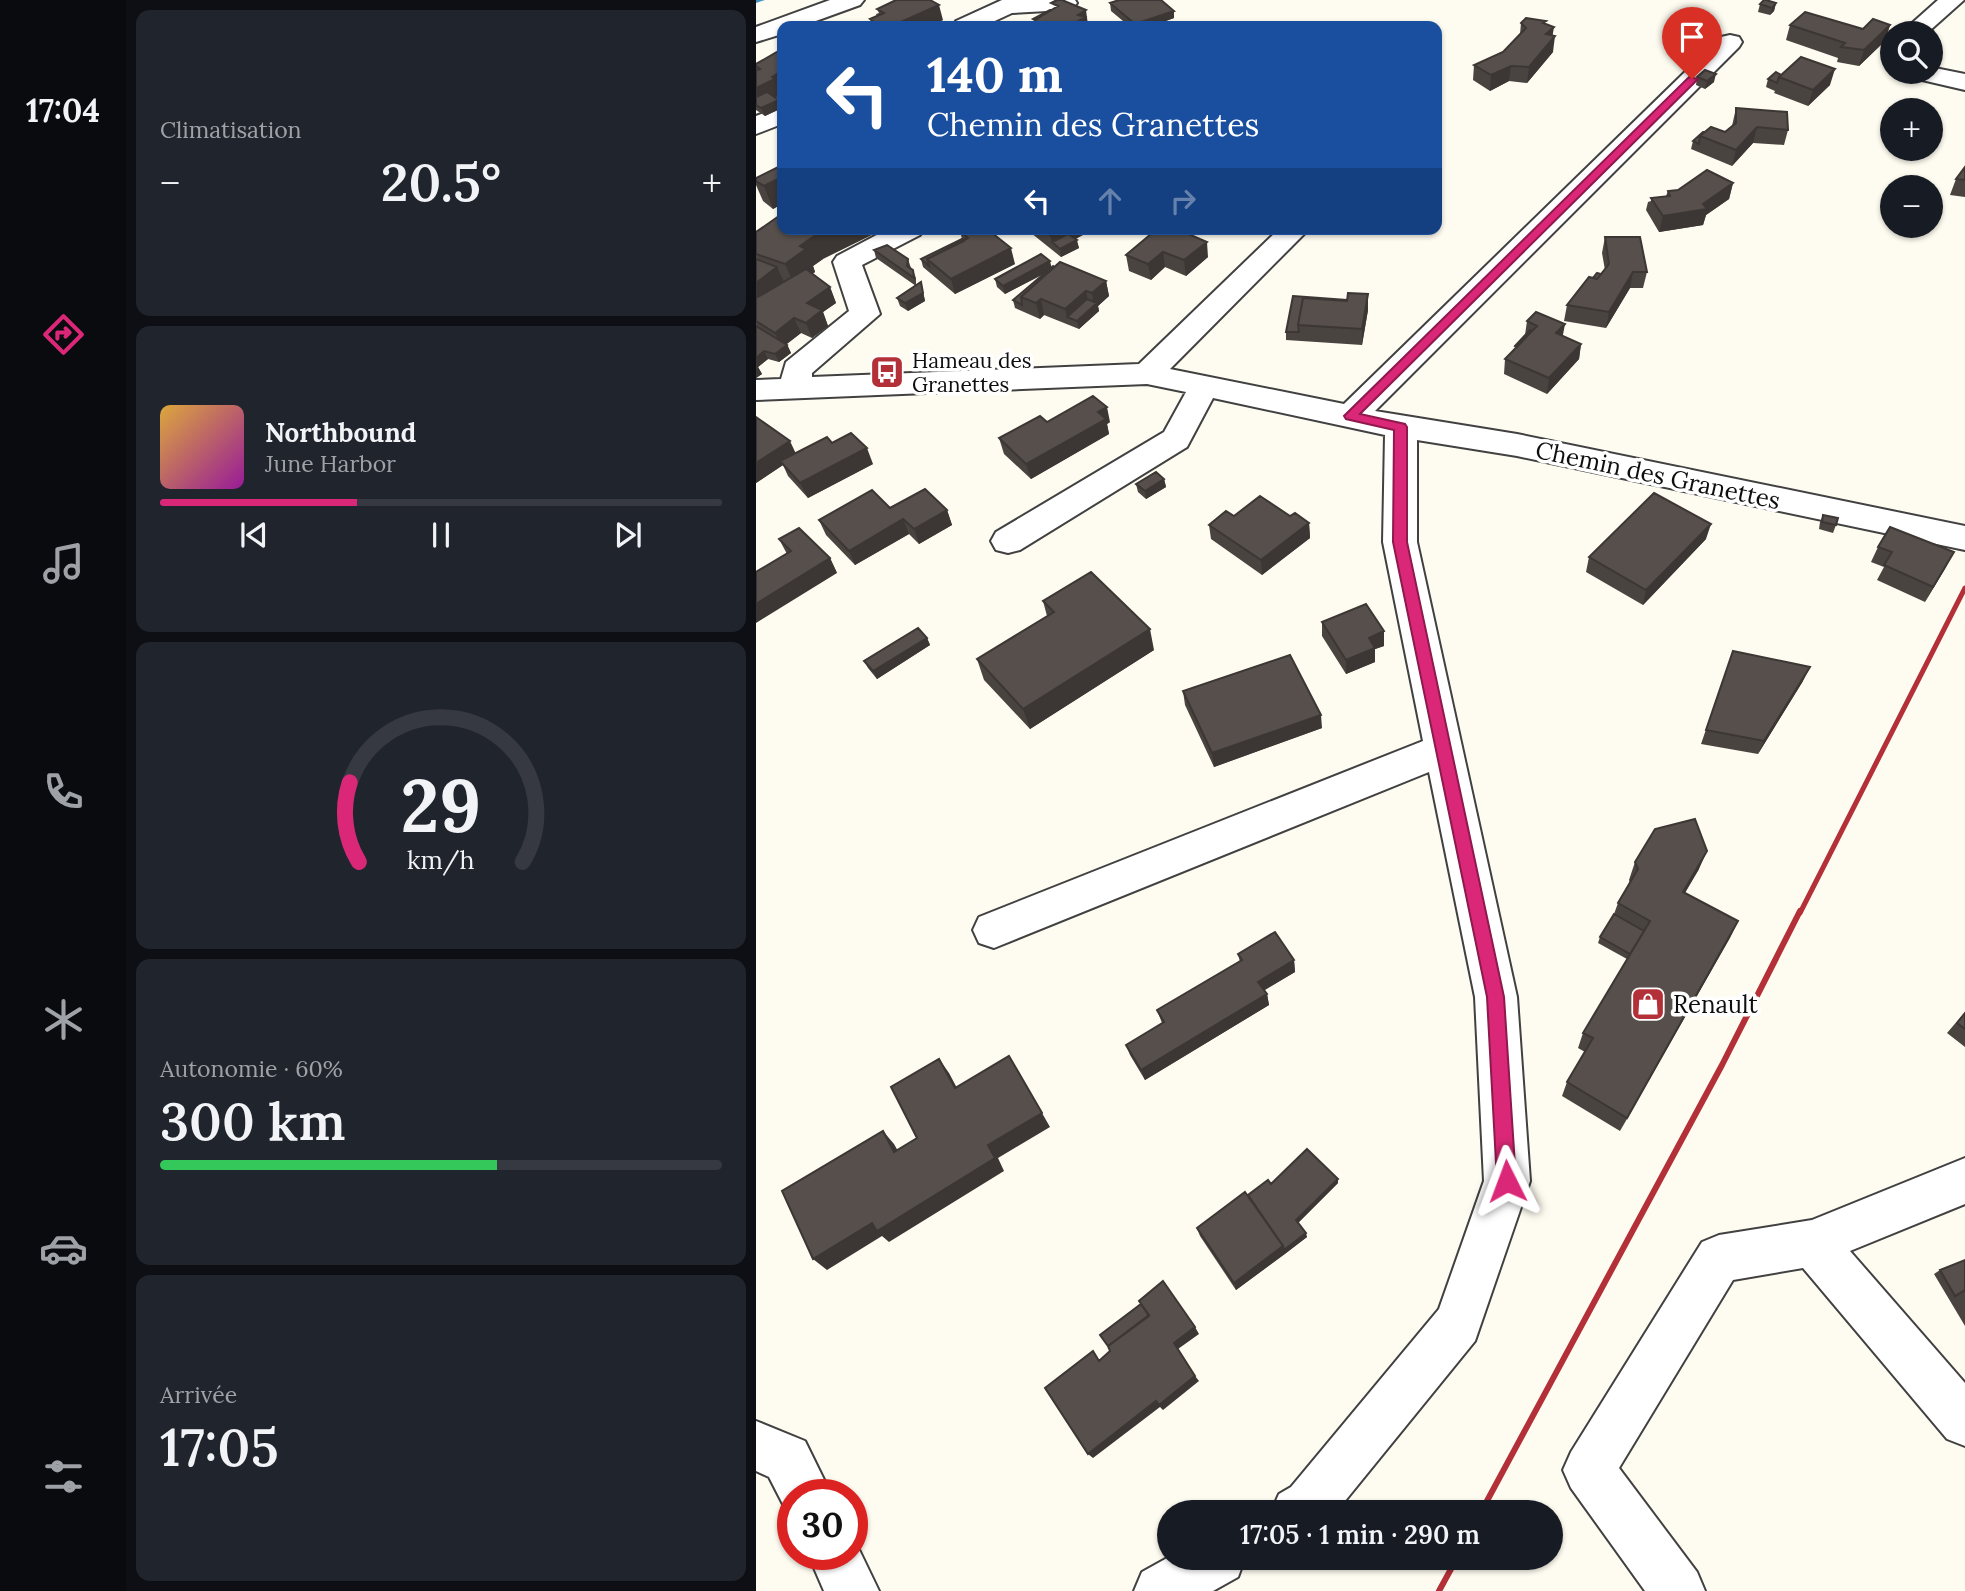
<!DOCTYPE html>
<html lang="fr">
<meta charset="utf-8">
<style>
body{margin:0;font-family:Lora,serif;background:#20242c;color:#f1f3f6;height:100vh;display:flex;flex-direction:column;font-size:26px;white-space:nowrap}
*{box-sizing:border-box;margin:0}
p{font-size:23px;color:#9ea1a6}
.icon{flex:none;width:38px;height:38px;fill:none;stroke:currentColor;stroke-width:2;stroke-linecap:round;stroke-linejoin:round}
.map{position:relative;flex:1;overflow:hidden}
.drawer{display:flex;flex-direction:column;gap:10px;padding:10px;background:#0d0f14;width:630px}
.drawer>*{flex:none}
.hud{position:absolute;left:21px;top:21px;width:665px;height:214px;border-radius:14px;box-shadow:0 2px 5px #0004;background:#1a4fa0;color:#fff;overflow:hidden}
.tools{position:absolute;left:1124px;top:21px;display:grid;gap:14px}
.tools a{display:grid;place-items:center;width:63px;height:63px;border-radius:50%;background:#171b24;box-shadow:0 2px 5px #0004;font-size:35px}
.speed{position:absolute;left:21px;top:1479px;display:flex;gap:14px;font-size:35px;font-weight:700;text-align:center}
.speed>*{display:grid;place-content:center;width:91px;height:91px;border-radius:50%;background:#171b24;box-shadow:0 2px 5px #0004;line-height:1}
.speed .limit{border:10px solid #d22;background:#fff;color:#111}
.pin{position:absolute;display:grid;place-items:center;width:60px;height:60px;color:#fff;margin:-72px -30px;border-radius:50% 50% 50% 0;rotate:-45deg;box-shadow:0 0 7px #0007}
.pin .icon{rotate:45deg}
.me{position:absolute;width:77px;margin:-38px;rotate:357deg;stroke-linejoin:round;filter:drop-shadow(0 0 5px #0008)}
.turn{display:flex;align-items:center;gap:24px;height:147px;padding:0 35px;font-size:32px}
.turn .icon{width:91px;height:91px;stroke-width:2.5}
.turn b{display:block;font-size:49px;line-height:60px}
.lanes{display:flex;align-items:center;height:66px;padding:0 35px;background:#0003;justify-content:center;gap:35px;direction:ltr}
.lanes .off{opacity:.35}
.big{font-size:52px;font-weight:600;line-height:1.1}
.drawer .tile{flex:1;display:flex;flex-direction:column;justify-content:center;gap:10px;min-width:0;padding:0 24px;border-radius:14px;background:#20242c}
.drawer .dial{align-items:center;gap:0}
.dial svg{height:182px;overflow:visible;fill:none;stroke:#363941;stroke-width:7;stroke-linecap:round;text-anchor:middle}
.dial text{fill:#f1f3f6;stroke:none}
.song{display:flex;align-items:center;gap:21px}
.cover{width:84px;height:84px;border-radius:10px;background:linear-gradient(135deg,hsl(40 70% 55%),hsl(300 70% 35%))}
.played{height:7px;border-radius:4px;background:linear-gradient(90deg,#db2777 35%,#363941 35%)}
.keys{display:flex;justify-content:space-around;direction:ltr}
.heat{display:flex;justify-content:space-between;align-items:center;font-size:38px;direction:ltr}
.charge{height:10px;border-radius:5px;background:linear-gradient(90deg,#34c759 60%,#363941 0)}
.trip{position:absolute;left:401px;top:1500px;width:406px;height:70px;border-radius:35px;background:#171b24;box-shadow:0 2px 5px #0004;font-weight:600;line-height:70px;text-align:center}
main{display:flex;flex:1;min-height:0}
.dock{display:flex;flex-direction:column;width:126px;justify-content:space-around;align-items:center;background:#090b0e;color:#9ea1a6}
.dock .icon{width:49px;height:49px}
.dock .active{color:#db2777}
.dock b{font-size:32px;color:#f1f3f6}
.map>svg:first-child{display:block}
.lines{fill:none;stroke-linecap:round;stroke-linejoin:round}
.stream{fill:#4593c3;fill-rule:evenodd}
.minor-casing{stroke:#414141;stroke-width:4}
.minor{fill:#fff;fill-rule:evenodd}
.rail-far1{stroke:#b33039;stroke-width:5}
.rail{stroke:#b33039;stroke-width:6}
.wall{fill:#4a4440}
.shaded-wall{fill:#3c3734}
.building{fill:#564f4b;stroke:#3c3734;stroke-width:2}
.route{fill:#db2777;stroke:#8e194d;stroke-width:2}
.labels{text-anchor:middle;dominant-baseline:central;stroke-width:7;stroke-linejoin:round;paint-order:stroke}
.far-poi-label{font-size:21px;fill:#0e0e0e;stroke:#fff;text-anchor:start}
.street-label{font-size:24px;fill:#0e0e0e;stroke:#fff}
.poi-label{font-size:24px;fill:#0e0e0e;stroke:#fff;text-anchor:start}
</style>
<main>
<nav class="dock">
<b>17:04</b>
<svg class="icon active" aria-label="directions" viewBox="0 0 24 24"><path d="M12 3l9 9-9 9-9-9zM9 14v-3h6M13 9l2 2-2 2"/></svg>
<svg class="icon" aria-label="music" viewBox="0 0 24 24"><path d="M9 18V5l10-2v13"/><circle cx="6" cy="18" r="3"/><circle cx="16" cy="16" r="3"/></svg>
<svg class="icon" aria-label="phone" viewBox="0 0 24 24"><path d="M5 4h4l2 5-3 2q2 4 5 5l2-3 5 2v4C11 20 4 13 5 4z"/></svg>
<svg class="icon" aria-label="climate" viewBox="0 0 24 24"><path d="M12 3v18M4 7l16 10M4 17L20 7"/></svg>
<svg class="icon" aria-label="car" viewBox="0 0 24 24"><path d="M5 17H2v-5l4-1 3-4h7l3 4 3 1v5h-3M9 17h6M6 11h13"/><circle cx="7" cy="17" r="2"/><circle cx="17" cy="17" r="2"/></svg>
<svg class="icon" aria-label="filters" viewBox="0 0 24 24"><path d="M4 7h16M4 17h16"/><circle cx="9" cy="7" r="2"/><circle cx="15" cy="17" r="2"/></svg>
</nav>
<section class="drawer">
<div class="tile"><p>Climatisation</p>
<div class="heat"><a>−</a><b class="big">20.5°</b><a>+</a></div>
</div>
<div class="tile">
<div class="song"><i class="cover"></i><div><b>Northbound</b><p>June Harbor</p></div></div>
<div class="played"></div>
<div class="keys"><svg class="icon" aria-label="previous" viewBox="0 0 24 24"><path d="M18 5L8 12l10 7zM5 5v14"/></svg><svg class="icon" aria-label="pause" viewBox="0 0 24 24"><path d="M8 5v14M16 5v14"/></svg><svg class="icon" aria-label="next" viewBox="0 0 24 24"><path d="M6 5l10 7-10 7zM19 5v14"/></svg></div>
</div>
<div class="tile dial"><svg viewBox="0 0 100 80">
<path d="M14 69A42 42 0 1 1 86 69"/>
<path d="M14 69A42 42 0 0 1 10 34" stroke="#db2777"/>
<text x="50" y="56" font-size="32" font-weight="700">29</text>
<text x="50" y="72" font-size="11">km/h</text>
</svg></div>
<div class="tile"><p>Autonomie · 60%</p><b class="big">300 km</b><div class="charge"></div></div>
<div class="tile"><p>Arrivée</p><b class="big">17:05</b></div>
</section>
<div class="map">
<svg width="1209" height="1591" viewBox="0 0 1209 1591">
<rect width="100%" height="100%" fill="#fefbf0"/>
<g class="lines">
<path class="stream" d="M0 0H9L0 3Z"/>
<g class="minor-casing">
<path id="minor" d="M74 0H108L104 5 46 26H26V34L0 42V27Z
M246 0H319L321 3 317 8 309 10 256 13 228 26H197L200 21Z
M1182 0H1208L1171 33H1145Z
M974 35 983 37 986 42 983 47 619 411 761 434 1209 526V550L761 456 661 440V542L761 997 774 1181 719 1341 580 1512H515L523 1494 535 1487 683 1309 728 1181 719 997 673 772 238 948 223 943 217 930 223 917 667 741 627 542 629 435 457 398 431 447 264 550 252 553 240 550 235 541 240 532 408 432 430 392 391 384 0 400V380L25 379 30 362 93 311 77 262 81 256 132 229H168L164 235 106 265 124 314 56 373V377L383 364 523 229H553L414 369 588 404 965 37Z
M1174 67 1209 74V90L1153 77 1150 72H1174Z
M26 106V124L0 134V116Z
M1209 1158V1204L1094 1251 1209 1383V1446L1191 1439 1047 1268 977 1280 863 1468 941 1572 949 1591H889L815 1488 807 1470 815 1452 946 1242 963 1235 1056 1220Z
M0 1421 49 1441 75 1494H37V1515L31 1512 13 1477 0 1471Z
M96 1535 123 1591H68L52 1554H96Z
M413 1557V1558H489L482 1577 457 1591H378L386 1572Z"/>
</g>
<use href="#minor" class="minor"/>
<path class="rail-far1" d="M1044 913 1209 588"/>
<path class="rail" d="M725 1512 966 1065 1044 911
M683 1591 701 1558"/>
</g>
<path class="wall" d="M354 3 418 18 396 26H373L355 11Z
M1020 3 1018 11 1014 15 1002 12 1004 4Z
M121 9 187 20 174 26H116L114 19 121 16 120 14 123 13Z
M765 23 789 24 797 36V52L771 83 753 81 734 91 717 80 718 65 747 52 764 34Z
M1034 25 1107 29 1134 25 1129 41 1103 66 1081 62 1082 58 1030 40Z
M26 49V90L24 91 25 95 19 98 23 100 26 108 9 116 0 110V64Z
M1025 75 1074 85 1052 106 1018 93 1019 91 1010 87 1012 79Z
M941 77 958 82 949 89 940 85Z
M980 108 1032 130 1028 145 997 143 976 166 935 149 937 141 947 132H968L976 126Z
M26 165V204L17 209 7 201 0 185V178Z
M1209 167V197L1194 195 1200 179Z
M977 183 973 199 950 215 947 225 903 232 890 210 892 202 895 201V198L910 196 912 191Z
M270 229H338L319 239 323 248 305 257Z
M401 229 452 257 430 276 409 267 395 280 373 271 370 255Z
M453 229H475L468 235Z
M204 231 259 264 199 294 167 267 165 259 206 239Z
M0 232 67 259 57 266 59 272 56 274 74 287 80 303 67 312 72 326 56 338 45 333 31 344 35 353 23 362 12 359 2 367 6 374 0 378Z
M849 237 891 272 887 288H874L850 328 808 321 811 305 837 278 845 274 849 270 846 253Z
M118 250 152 259 155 268 157 270 160 278V286L165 282 169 301 152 311 144 306 141 298 160 286 120 258Z
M295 267 350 281 353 296 342 306 343 311 323 329 288 315 284 319 259 308 257 300 288 274 249 294 241 287 239 279Z
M537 296 612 310 606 345 530 340V332Z
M771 321 825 344 823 359 791 394 748 374 749 359 758 350 759 346 769 335Z
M0 417 39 453 76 443 117 464 52 498 32 476 27 465 0 483Z
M291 422H354L351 424 353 434 275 479 248 454 243 438Z
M408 479 410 487 390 499 382 492 380 484Z
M134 508 191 510 196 525 163 544 153 534 99 565 70 535 63 520Z
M1067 515 1080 525 1077 533 1063 529 1064 522Z
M478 516H534L553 523 554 538 506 575 455 539 453 525Z
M23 539 74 558 81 573 31 554Z
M950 539 887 605 830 572 833 557Z
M1122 547 1190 567 1169 602 1121 580 1128 567 1115 562Z
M287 601 398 650 274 729 228 680 221 659 291 616Z
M566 622 628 631V646L619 649V662L590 674 566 636Z
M171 638 174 645 121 679 112 668 108 661Z
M977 651 1047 681 1002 754 945 744Z
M427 691 566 728 458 767 429 705Z
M879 862 943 869 929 893 982 921 864 1131 806 1096 811 1082 829 1052 822 1048 827 1033 871 959 842 943 844 937 858 914 862 903 874 883 873 880Z
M482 954 538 960 539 972 508 990 511 994 513 1005 389 1080 374 1055 370 1045 406 1023 401 1010 484 962Z
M1209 1012V1047L1191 1033Z
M582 1179V1183L542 1223 551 1237 480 1290 444 1236 441 1228 492 1195 515 1184Z
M1209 1260V1326L1178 1274 1184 1270Z"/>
<path class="shaded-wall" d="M1020 3 1018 11 1014 15 1016 8Z
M183 5 187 20 174 26H136Z
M330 10 332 25 314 26 322 15Z
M418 11V18L396 26H379V24Z
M1134 25 1129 41 1103 66 1108 50Z
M798 27 796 39 799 36 797 52 771 83 773 67 790 34Z
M755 66 753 81 734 91 735 75Z
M1079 69 1074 85 1052 106 1057 90Z
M26 71V90L24 91 25 95 1 105H0V88Z
M960 74 958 82 949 89 951 81Z
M23 100 26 108 9 116 5 108Z
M1001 127 997 143 976 166 980 150Z
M26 177V204L17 209 8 186Z
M977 183 973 199 950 215 947 225 903 232 907 216 947 204Z
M73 229H128L67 259 57 266 59 272 39 286 29 264 44 246 58 236Z
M305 229H338L303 248 296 242 294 235Z
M468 229H475L468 235Z
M321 240 323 248 305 257 304 249Z
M451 242 452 257 430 276 428 260Z
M255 248 259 264 199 294 195 279Z
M407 252 409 267 395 280 392 264Z
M294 261 296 269 249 294 247 286Z
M21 267 28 282 0 303V283Z
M877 272 874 288 850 328 853 312Z
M350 281 353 296 342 306 343 311 323 329 321 321 338 306 336 293Z
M165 282 169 301 152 311 149 303Z
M74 287 80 303 67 312 72 326 56 338 50 323 51 303Z
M330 291 333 307 311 317 309 309Z
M612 294V310L606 345V329Z
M285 299 288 315 284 319 280 303Z
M38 318 45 333 25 348 19 333Z
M809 324 806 340 800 333Z
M825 344 823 359 791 394 793 378Z
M31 345 35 353 23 362 19 354Z
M8 351 12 359 2 367 6 374 0 378V358Z
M351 407 354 422 351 424 353 434 275 479 270 464 342 412Z
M34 441 41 456 24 461 27 465 0 483V463Z
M111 448 117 464 52 498 44 483Z
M408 479 410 487 390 499 389 491Z
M191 510 196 525 163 544 158 529Z
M147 519 153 534 99 565 93 551Z
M553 523 554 538 506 575 505 560Z
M955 524 950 539 887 605 890 590Z
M1198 552 1190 567 1169 602 1177 587Z
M74 558 81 573 0 623V604Z
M394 629 398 650 274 729 267 709Z
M628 631V646L619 649V662L590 674V660L613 638Z
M171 638 174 645 121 679 117 671Z
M1054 667 1047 681 1002 754 1008 741Z
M565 715 566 728 458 767 456 753Z
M951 851 943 869 919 909 927 892Z
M982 921 974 938 864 1131 871 1118Z
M538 960 539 972 504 993 502 982Z
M511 994 513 1005 389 1080 385 1070Z
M183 1059 193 1073 209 1103 199 1088Z
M286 1113 294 1127 242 1158 248 1171 133 1242 126 1236 71 1270 57 1259 232 1145Z
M127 1131 138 1144 150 1165 138 1152Z
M582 1179V1183L541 1224 540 1220Z
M550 1233 551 1237 529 1254 528 1250Z
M527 1246 529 1254 480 1290 478 1283Z
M439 1327 443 1334 422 1349 418 1343Z
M439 1376 443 1381 407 1410 404 1407 337 1458 332 1454 400 1401Z"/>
<path class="building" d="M140 0H174L183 5 136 26H125L114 19 128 13 121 9Z
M301 0H306L330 10 322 15 329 17 314 26H274L271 25 302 6 295 3Z
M363 0H405L418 11 379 24 354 3Z
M1008 0H1010L1020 3 1016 8 1004 4Z
M294 10H295L279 20 277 19Z
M1049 12 1107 29 1117 19 1134 25 1108 50 1085 47 1089 43 1034 25Z
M770 18 790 21 787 23 798 27 790 34 799 36 773 67 755 66 735 75 718 65 747 52 770 28 765 23Z
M26 49V71L16 77 19 79 0 88V70L4 69 0 66V64Z
M1045 57 1079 69 1057 90 1023 77Z
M949 70 960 74 951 81 941 77Z
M1020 72 1025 75 1023 77 1021 83 1012 79Z
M11 92 23 100 5 108 0 105V97Z
M980 108 1031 112 1032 130 1001 127 980 150 944 136 955 127 969 132 980 123Z
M947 132H948L944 136 943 144 937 141Z
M26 165V177L8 186 0 181V178Z
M1209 167V180L1200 179Z
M951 170 977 183 947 204 951 209 907 216 895 198 914 196 912 191 922 190Z
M26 214V229H73L58 236 44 246 50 249 29 264 0 254V232Z
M207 229H231L255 248 195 279 171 259 212 238 204 231Z
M287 229H305L294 235Z
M401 229H421L451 242 428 260 407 252 392 264 370 255Z
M312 234 321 240 304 249 296 242Z
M849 237H884L891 272H877L853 312 811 305 833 277 841 279 853 264Z
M206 239 208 241 171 259 173 266 165 259Z
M131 245 152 259 151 266 157 270 158 278 118 250Z
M285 254 294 261 247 286 239 279Z
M0 259 21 267 0 283Z
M304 262 350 281 336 293 330 291 309 309 285 299 280 303 265 297Z
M297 266 298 267 265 297 266 305 257 300Z
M50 269 74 287 51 303 66 310 50 323 38 318 19 333 0 321V298Z
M841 273 845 274 841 279 837 278Z
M165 282 167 293 149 303 141 298Z
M592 293 612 294 606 329 542 325 547 298 591 301Z
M537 296 591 300 547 298 542 325 543 332H530Z
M331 299 341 303 321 321 311 317Z
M780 312 809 324 800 333 825 344 793 378 749 359 781 326 771 321Z
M0 326 31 345 19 354 8 351 0 358Z
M774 330 776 331 761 347 759 346Z
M337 396 351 407 342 412 350 419 270 464 243 438 284 416 291 422Z
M0 417 34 441 0 463Z
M95 433 111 448 44 483 24 461 71 437 76 443Z
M400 472 408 479 389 491 380 484Z
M169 489 191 510 158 529 147 519 93 551 63 520 116 490 134 508Z
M898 493 955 524 890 590 833 557Z
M504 496 534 516 539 513 553 523 505 560 453 525 470 511 478 516Z
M1067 515 1082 518 1080 525 1066 522Z
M1134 527 1198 552 1177 587 1128 565 1136 552 1122 547Z
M43 528 74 558 0 604V572L35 551 23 539Z
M335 572 394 629 267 709 221 659 298 612 287 601Z
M610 604 628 631 613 638 619 648 590 660 566 622Z
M162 628 171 638 117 671 108 661Z
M977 651 1054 667 1008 741 950 730Z
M534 655 565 715 456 753 427 691Z
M939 819 951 851 927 892 982 921 871 1118 811 1082 837 1038 827 1033 894 921 862 903 882 869 879 862 899 829Z
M858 914 888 931 874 954 844 937Z
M519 932 538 960 502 982 511 994 385 1070 370 1045 408 1022 401 1010 486 960 482 954Z
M1209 1013V1029L1201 1023Z
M253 1056 286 1113 232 1145 239 1158 121 1231 116 1223 57 1259 26 1191 127 1131 138 1152 161 1138 135 1087 183 1059 199 1088Z
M551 1149 582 1179 540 1220 550 1233 528 1250 527 1246 492 1195 512 1180 515 1184Z
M489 1192 527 1246 478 1283 441 1228Z
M1209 1260V1290L1199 1296 1184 1270Z
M407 1281 439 1327 418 1343 439 1376 403 1405 400 1401 332 1454 289 1388 337 1351 343 1361 354 1351 352 1346 393 1315 383 1301Z
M385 1304 393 1316 352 1346 344 1335Z"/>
<path class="route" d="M933 77 942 79 604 414 649 424 651 427V542L748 997 760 1181 757 1188 751 1191 744 1188 741 1181 731 997 637 542 638 430 590 419 588 416Z"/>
<defs>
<g id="bus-square" transform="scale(1.75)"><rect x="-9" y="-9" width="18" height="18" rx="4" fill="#b33039" stroke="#fff"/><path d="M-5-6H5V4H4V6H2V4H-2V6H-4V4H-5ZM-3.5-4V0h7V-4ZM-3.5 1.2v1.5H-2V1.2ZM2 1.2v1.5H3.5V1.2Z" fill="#fff"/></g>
<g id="shop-square" transform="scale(1.75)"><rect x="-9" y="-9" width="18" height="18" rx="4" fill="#b33039" stroke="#fff"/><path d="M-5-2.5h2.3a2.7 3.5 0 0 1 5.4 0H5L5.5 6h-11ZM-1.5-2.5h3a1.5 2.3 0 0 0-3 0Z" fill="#fff"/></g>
</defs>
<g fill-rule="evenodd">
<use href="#bus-square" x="131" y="372"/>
<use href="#shop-square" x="892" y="1004"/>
</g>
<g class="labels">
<g class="far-poi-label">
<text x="156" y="360">Hameau des<tspan x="156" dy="24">Granettes</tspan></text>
</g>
<g class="street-label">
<text transform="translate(902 475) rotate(12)">Chemin des Granettes</text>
</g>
<g class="poi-label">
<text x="917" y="1004">Renault</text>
</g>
</g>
</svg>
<div class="tools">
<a><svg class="icon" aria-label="search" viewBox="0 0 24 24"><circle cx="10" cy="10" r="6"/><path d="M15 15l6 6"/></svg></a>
<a>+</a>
<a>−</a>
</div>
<div class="speed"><div class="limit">30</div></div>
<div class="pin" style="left:936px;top:79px;background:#d93025"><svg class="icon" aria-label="arrive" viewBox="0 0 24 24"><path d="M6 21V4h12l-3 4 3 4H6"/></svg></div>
<svg class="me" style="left:751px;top:1181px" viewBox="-20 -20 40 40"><path d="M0-17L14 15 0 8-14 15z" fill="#db2777" stroke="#fff" stroke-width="4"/></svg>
<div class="trip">17:05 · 1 min · 290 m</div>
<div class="hud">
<div class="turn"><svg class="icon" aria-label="left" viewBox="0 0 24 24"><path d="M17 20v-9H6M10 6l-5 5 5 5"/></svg><div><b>140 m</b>Chemin des Granettes</div></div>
<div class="lanes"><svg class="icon" aria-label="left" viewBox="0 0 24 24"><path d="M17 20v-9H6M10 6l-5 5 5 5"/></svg><svg class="icon off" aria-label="ahead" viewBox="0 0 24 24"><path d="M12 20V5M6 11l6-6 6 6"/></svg><svg class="icon off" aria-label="right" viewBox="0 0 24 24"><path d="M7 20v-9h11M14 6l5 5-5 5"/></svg></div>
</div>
</div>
</main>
